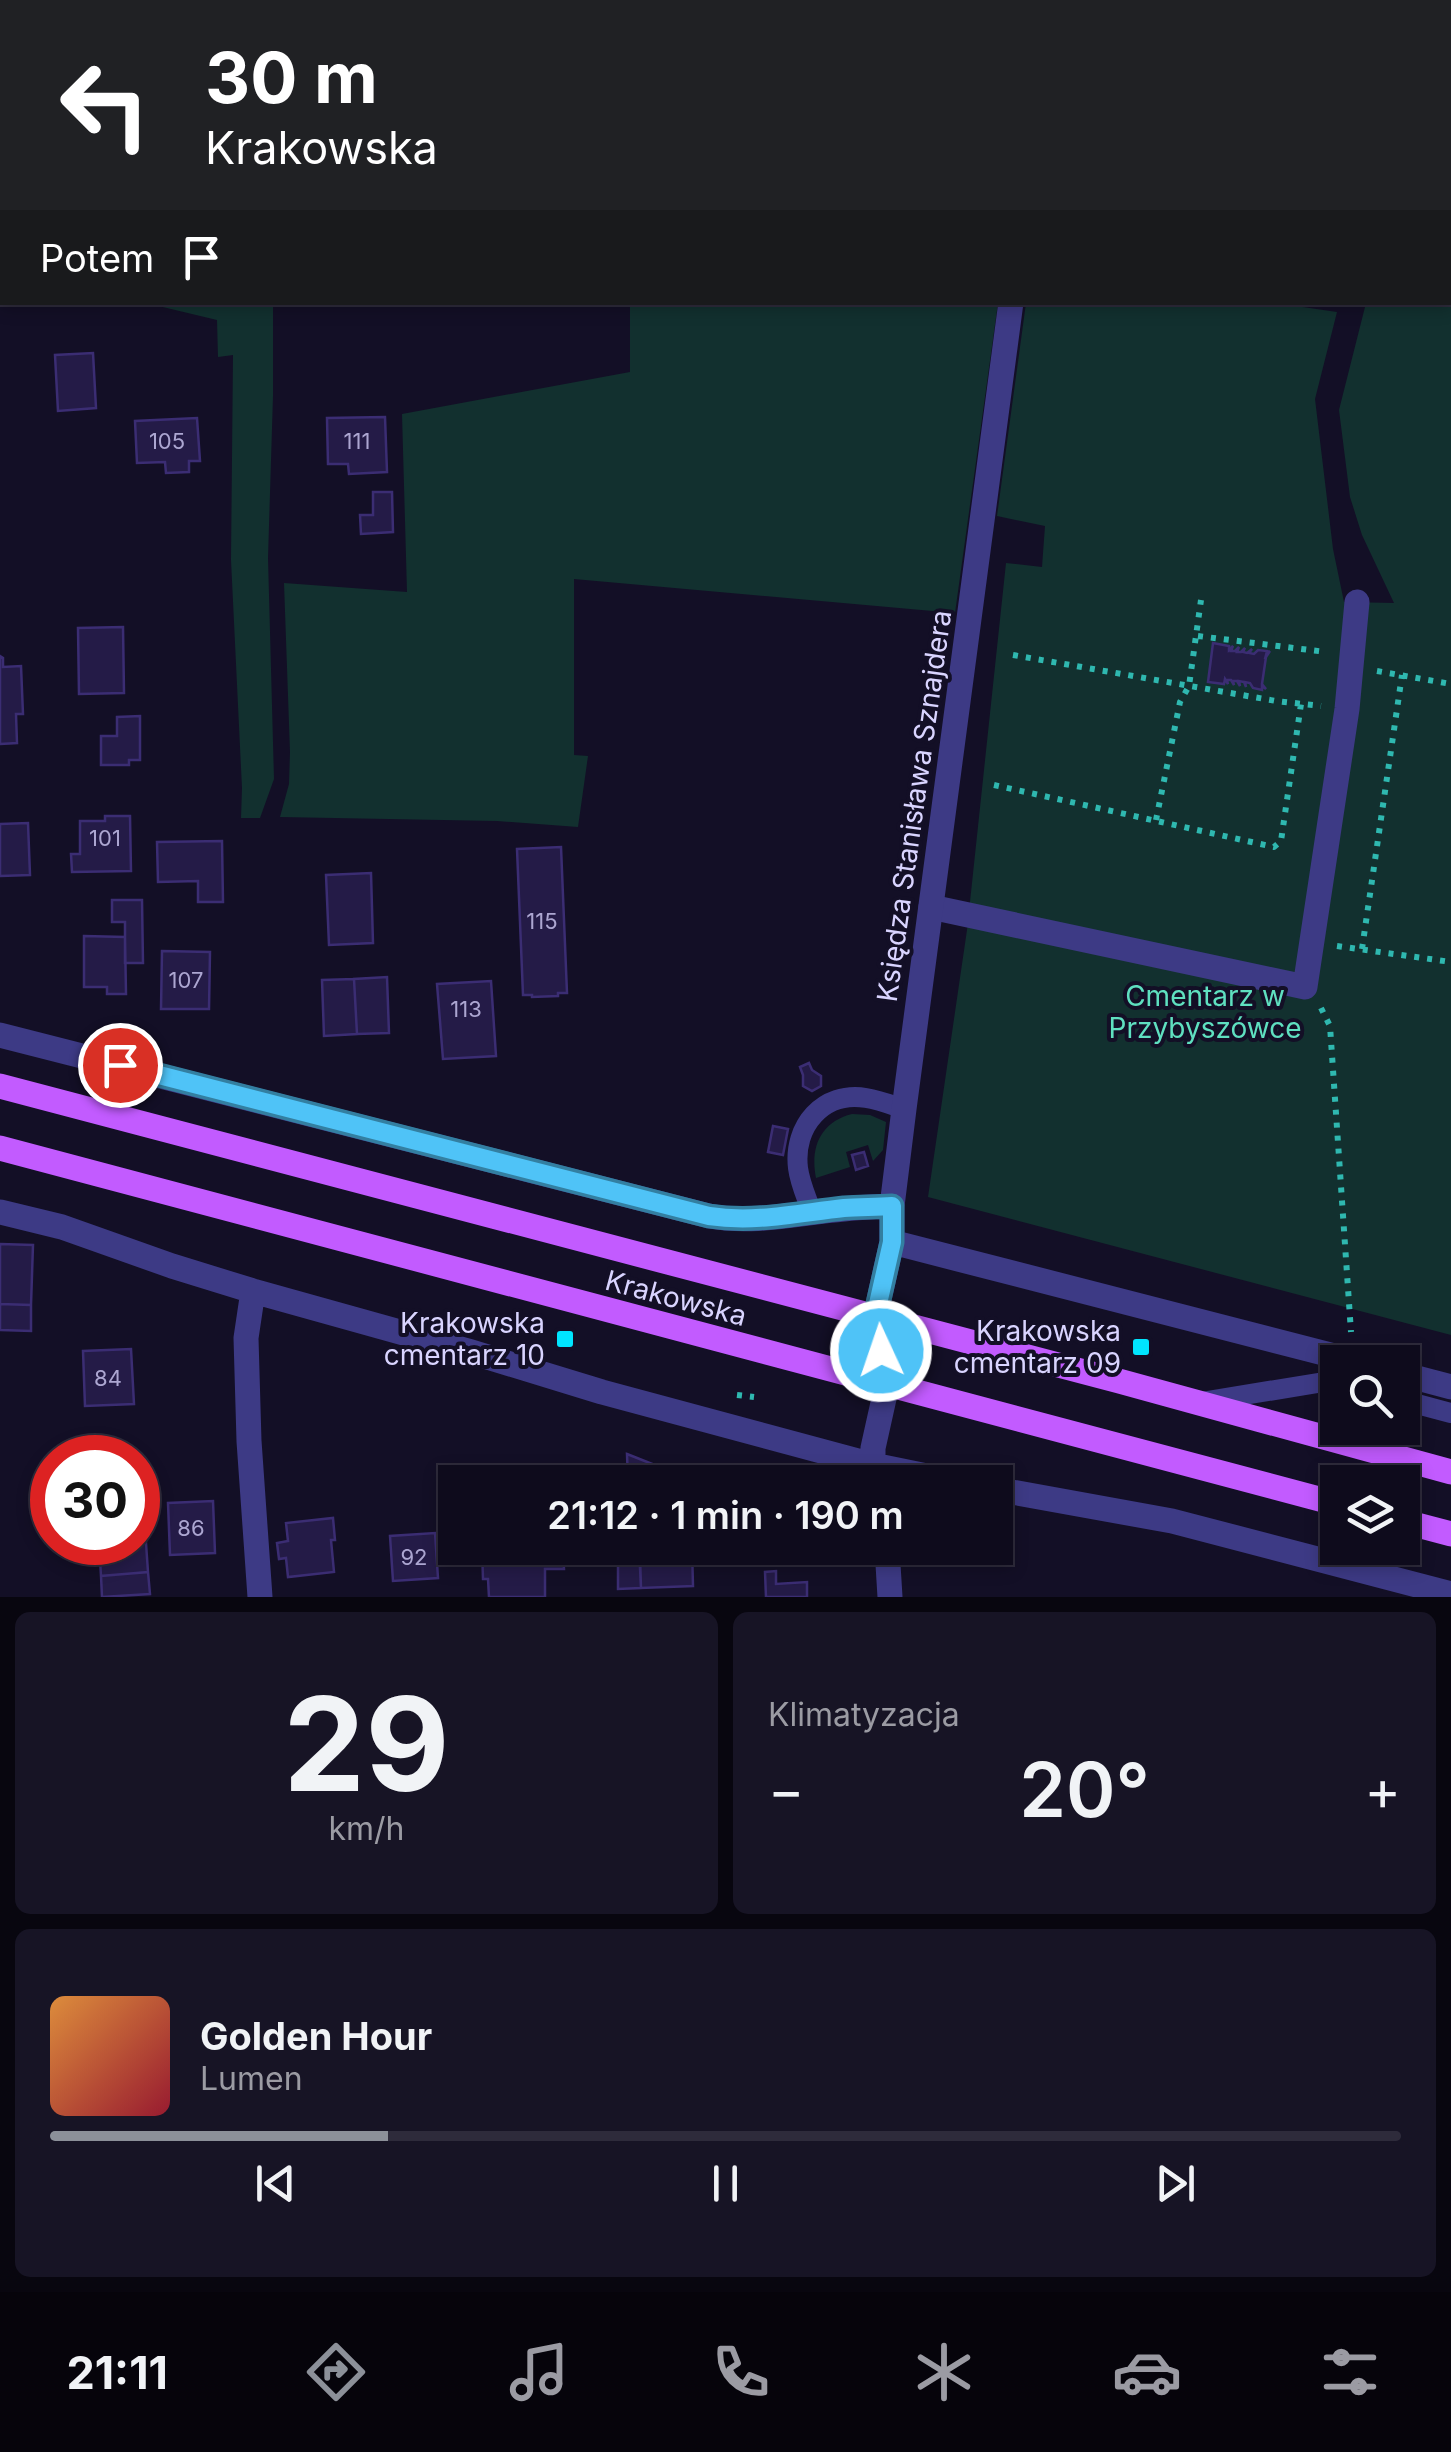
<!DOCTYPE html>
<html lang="pl">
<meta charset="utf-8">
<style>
body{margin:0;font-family:Inter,sans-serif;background:#171425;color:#f1f3f6;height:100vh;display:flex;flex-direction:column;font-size:38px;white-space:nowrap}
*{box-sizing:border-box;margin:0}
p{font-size:32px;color:#9b9ba3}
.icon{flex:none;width:55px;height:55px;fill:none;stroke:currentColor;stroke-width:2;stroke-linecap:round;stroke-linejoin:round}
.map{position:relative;height:1597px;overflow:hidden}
.side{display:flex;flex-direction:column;gap:15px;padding:15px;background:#08060f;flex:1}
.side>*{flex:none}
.top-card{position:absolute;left:0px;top:0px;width:1452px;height:305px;box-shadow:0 5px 15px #0003,0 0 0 2px #2e2b3b;background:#202124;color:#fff;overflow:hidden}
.buttons{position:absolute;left:1320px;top:1345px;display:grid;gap:20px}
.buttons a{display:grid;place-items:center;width:100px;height:100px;border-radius:0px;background:#0e0b1c;box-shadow:0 5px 15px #0003,0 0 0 2px #2e2b3b;font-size:50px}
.speed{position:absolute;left:30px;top:1435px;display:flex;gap:20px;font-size:50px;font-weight:700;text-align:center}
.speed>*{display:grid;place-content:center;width:130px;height:130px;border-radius:50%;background:#0e0b1c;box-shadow:0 5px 15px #0003,0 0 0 2px #2e2b3b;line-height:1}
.speed .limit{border:15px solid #d22;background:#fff;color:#111}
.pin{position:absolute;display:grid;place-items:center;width:85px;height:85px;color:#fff;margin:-42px;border:5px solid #fff;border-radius:50%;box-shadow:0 2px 10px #0007}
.me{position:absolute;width:110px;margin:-55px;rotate:357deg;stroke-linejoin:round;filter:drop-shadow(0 0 8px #0008)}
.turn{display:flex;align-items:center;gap:35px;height:210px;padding:0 40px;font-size:45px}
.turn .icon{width:130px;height:130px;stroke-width:2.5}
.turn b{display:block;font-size:70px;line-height:85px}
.then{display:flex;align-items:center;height:95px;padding:0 40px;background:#0003;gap:20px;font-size:38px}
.big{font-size:75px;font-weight:600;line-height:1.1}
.side .tile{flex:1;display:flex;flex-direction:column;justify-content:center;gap:15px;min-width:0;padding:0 35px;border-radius:15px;background:#171425}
.side .dial{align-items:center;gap:0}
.dial b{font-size:130px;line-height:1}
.song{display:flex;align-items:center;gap:30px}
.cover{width:120px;height:120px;border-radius:15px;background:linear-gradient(135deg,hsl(30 70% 55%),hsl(350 70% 35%))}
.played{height:10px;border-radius:5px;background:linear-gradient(90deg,#8c9099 25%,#2e2b3b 25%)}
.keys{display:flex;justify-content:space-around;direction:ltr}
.heat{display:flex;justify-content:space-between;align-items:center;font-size:55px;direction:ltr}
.side .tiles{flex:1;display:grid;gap:15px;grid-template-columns:1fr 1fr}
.tile:last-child{grid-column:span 2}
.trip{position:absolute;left:438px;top:1465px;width:575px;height:100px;border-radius:0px;background:#0e0b1c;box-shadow:0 5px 15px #0003,0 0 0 2px #2e2b3b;font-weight:600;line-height:100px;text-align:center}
.menu{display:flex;height:160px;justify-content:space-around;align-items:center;background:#06040b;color:#9b9ba3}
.menu .icon{width:70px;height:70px}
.menu .active{color:#8c9099}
.menu b{font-size:45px;color:#f1f3f6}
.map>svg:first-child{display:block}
.green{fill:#12302f}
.building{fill:#241b47;stroke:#3b2d73;stroke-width:2.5}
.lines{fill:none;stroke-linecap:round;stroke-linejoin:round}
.path{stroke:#2fb8b0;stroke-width:6;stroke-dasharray:5 8;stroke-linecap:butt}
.service{stroke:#3d3a85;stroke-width:20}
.pedestrian{stroke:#3d3a85;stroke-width:25}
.minor{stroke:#3d3a85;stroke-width:25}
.primary{stroke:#c25bff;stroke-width:25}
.route-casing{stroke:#337fa1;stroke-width:25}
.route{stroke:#4fc3f7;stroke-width:18}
.poi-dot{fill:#00e5ff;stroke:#130f26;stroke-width:4}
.labels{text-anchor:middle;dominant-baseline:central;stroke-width:8;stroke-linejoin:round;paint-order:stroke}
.number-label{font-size:22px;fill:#aca6d1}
.street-label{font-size:28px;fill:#d9d4ff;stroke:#130f26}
.park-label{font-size:28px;fill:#5fe0c0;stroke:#130f26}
.poi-label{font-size:28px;fill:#d9d4ff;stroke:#130f26;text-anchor:end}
</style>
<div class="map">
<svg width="1451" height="1597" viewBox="0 0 1451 1597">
<rect width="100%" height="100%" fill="#130f26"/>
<path class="green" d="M1450 262 1451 263V1335L928 1197 967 930 1006 563 1042 567 1045 526 997 516 1026 303 1269 302 1337 312 1315 399 1333 549 1344 602 1394 603 1362 535 1350 497 1339 410 1366 303 1450 302Z
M146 303H273V396L268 558 274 779 260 818H241L242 788 231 560 233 355 218 357 217 320Z
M630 303H998L955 613 574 579V755L588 756 578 827 497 821 280 817 289 784 290 752 284 583 407 592 402 414 630 372Z
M852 1114 870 1115 886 1122 883 1150 873 1161 868 1145 846 1152 850 1167 816 1178C810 1148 820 1122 852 1114Z"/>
<path class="building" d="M93 353 96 408 58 411 55 355Z
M385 417 387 472 349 474 348 464H328L327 418Z
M197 418 200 461H189V472L166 473 165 462 137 463 135 421Z
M373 492H392L393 532 361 534 360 515H373Z
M123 627 124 693 79 694 78 628Z
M1213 643 1229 646V650L1233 646 1231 651H1235L1239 647 1237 652H1241L1245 648 1243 652 1247 653 1252 649 1249 653 1254 654 1258 650 1267 651 1266 655 1270 651 1266 657 1262 684 1266 689 1262 686V690L1253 688 1250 683 1245 682 1246 687 1244 682 1239 681 1240 686 1237 681H1233L1234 685 1231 680H1227L1228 684 1225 679 1224 684 1208 682Z
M0 656 3 658V667L21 666 23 714H16L17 743 0 744Z
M140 716V760H129V765H101V736H117V717Z
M105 816H130L131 871 72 872 71 854H80V821H105Z
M28 823 30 875 0 876V824Z
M222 841 223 902H198V881L158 882 157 842Z
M561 847 567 993H558V996L532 997V995H523L517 849Z
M371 873 373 943 329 945 326 875Z
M112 900H142L143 963H125V922H112Z
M84 936 125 937 126 994H107V987H84Z
M162 951 210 952 209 1009H161Z
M387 977 389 1033 357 1034 354 979Z
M354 979 357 1034 324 1036 322 980Z
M491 981 496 1056 443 1059 437 984Z
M809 1063 812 1070 821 1076V1086L812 1091 803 1086V1075L800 1067Z
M773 1126 788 1129 783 1155 768 1152Z
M864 1152 868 1166 856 1170 852 1155Z
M0 1244 33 1245 31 1305 0 1304Z
M0 1304 31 1305V1331L0 1330Z
M131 1349 134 1404 85 1406 83 1351Z
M627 1454 693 1480V1482H628Z
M213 1501 215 1553 170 1555 168 1503Z
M138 1514H144L148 1572 101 1576 99 1542H138Z
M333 1518 335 1540H331L334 1572 288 1577 286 1558 279 1559 277 1543 288 1541 286 1523Z
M435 1533 438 1578 393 1581 390 1536Z
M482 1548H544V1553L563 1552 564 1569H545V1597H489L488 1579H483Z
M639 1548H692L693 1586 641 1588Z
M640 1556 641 1588 618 1589V1557Z
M776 1571V1584L807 1582V1597H766L765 1572Z
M148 1572 150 1594 102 1597 101 1576Z"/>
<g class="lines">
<path class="path" d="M1198 636 1326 652
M1013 655 1276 701 1321 706
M1377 671 1451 684
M994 785 1274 847 1281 841 1301 704
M1156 820 1180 702 1189 686 1201 600
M1337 946 1451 962
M1362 949 1402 675
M1321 1008 1330 1026 1351 1332
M737 1395 754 1397"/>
<path class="service" d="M812 1213C807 1198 800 1184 798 1168 793 1126 823 1091 866 1098 879 1100 892 1105 904 1109
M1402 1400 1451 1413
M1201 1402 1330 1381 1338 1383"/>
<path class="pedestrian" d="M931 907 1305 987 1347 709 1357 602"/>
<path class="minor" d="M0 1035 709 1216C755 1224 798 1213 844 1209 860 1207 876 1207 892 1206
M0 1212 62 1227 172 1266 253 1291 468 1351 602 1392 873 1465 956 1482
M892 1242 1358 1362
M253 1291 246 1338 249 1441 260 1597
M1402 1374 1451 1387
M878 1482 873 1465V1448L887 1385 875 1317 892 1242V1206L904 1109 1011 302
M995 1489 1172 1521 1451 1594
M887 1548 890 1597"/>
<path class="primary" d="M0 1086 1119 1381 1451 1472
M0 1148 1338 1504
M1402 1521 1451 1534"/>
</g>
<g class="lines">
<g class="route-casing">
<path id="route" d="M120 1065 709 1216C755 1223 798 1213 844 1208 860 1207 876 1207 892 1206V1242L875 1317 881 1351"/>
</g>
<use href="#route" class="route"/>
</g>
<g class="poi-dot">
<rect x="555" y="1329" width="20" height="20" rx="5"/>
<rect x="1131" y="1337" width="20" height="20" rx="5"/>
</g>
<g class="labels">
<g class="number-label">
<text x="167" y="441">105</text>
<text x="357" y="441">111</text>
<text x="105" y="838">101</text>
<text x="542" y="921">115</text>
<text x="186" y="980">107</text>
<text x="466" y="1009">113</text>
<text x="108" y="1378">84</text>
<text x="191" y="1528">86</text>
<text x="414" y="1557">92</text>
</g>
<g class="street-label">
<text transform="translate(914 806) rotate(-82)">Księdza Stanisława Sznajdera</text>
<text transform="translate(676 1298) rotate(15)">Krakowska</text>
</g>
<g class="park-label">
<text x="1205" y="996">Cmentarz w<tspan x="1205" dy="32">Przybyszówce</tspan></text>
</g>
<g class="poi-label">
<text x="545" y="1323">Krakowska<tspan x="545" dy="32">cmentarz 10</tspan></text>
<text x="1121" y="1331">Krakowska<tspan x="1121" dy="32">cmentarz 09</tspan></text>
</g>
</g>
</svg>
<div class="buttons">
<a><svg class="icon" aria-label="search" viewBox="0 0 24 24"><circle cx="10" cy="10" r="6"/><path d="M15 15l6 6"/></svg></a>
<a><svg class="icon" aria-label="layers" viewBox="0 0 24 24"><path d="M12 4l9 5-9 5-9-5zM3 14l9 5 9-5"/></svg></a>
</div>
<div class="speed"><div class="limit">30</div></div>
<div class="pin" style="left:120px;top:1065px;background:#d93025"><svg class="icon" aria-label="arrive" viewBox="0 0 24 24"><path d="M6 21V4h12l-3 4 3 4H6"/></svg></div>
<svg class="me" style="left:881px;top:1351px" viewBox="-20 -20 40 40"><circle r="17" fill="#4fc3f7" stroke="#fff" stroke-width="3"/><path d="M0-11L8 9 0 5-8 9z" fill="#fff"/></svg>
<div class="trip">21:12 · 1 min · 190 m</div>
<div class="top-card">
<div class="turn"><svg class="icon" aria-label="left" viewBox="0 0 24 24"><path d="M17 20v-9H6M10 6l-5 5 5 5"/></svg><div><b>30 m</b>Krakowska</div></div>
<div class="then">Potem<svg class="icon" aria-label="arrive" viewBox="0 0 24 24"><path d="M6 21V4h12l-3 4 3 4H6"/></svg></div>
</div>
</div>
<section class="side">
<div class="tiles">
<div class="tile dial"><b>29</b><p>km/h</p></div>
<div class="tile"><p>Klimatyzacja</p>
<div class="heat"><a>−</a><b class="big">20°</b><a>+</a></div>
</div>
<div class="tile">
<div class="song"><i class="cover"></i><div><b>Golden Hour</b><p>Lumen</p></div></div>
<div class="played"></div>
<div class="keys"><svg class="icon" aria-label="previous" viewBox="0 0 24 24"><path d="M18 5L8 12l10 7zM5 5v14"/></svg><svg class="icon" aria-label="pause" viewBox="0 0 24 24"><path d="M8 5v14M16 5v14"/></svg><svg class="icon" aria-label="next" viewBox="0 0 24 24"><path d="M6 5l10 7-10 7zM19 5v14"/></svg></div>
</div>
</div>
</section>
<nav class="menu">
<b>21:11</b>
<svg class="icon active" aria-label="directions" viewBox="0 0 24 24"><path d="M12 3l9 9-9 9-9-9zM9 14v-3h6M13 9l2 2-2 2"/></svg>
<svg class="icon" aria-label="music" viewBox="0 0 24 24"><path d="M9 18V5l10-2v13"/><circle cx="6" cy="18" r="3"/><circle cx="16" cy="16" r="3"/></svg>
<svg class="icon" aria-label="phone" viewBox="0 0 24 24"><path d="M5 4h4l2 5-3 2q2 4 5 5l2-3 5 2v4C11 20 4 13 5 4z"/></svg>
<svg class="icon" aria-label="climate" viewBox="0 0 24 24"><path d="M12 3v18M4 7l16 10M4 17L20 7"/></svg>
<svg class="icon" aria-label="car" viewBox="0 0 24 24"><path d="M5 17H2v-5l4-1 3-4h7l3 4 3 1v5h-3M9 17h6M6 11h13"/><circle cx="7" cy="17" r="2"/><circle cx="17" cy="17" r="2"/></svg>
<svg class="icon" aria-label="filters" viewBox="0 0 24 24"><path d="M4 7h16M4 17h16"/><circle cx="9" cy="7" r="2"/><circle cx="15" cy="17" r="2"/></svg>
</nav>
